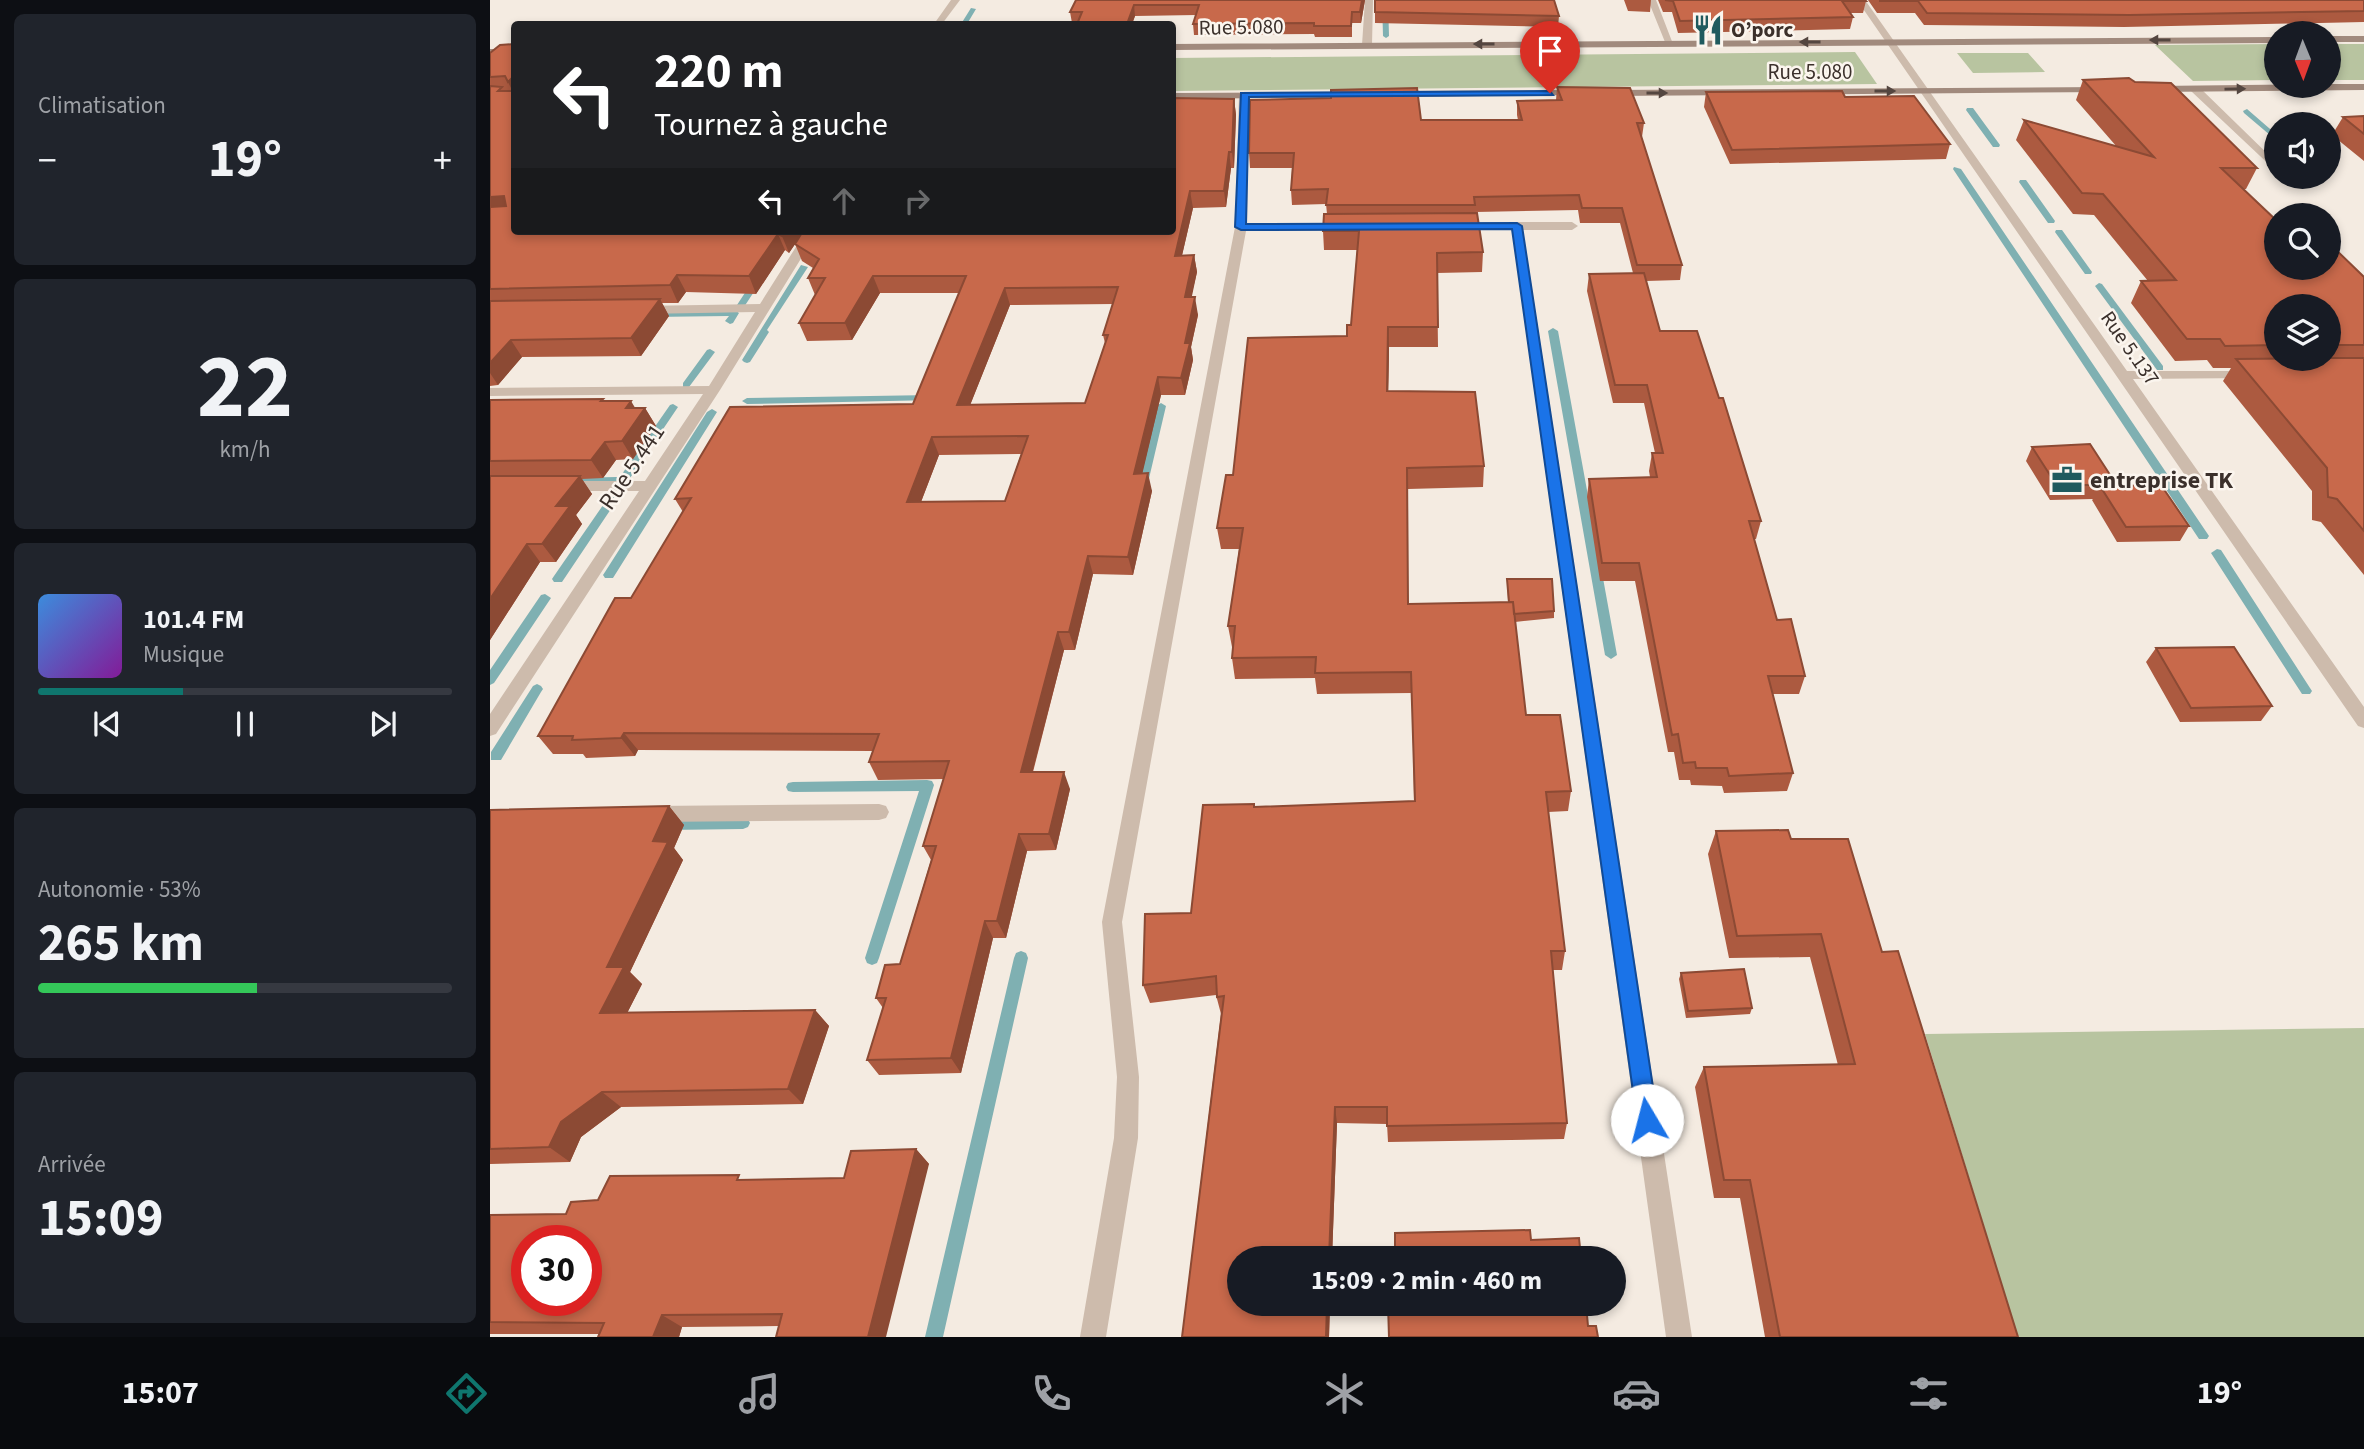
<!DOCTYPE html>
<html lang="fr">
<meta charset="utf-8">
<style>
body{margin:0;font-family:"Source Sans 3",sans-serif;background:#20242c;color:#f1f3f6;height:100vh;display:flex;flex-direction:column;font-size:26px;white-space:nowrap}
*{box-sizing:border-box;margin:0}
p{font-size:23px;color:#9ea1a6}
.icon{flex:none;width:38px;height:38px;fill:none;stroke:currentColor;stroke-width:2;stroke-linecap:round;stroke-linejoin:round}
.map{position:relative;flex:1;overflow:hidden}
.panel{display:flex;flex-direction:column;gap:14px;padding:14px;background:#0d0f14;width:490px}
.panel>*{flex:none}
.hud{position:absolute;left:21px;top:21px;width:665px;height:214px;border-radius:7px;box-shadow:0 4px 10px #0003;background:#202124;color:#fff;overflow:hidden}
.needle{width:46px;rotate:179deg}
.tools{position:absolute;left:1774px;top:21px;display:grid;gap:14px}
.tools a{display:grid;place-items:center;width:77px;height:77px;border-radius:50%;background:#171b24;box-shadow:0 4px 10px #0003;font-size:35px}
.speed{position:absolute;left:21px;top:1225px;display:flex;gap:14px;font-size:35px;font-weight:700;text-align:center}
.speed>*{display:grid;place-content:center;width:91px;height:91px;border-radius:50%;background:#171b24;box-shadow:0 4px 10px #0003;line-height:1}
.speed .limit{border:10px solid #d22;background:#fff;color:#111}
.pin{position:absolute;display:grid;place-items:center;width:60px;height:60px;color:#fff;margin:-72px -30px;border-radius:50% 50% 50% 0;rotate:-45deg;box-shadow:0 0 7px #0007}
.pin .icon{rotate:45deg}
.me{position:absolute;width:77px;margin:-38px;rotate:352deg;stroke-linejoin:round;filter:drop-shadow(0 0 5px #0008)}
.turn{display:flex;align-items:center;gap:24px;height:147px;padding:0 28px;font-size:32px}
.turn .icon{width:91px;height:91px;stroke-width:2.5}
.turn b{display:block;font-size:49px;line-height:60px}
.lanes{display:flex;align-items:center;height:66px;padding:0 28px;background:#0003;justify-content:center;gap:35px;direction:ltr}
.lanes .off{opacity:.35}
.big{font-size:52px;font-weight:700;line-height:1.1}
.panel .tile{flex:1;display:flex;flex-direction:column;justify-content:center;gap:10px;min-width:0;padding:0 24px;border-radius:10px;background:#20242c}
.panel .dial{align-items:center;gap:0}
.dial b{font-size:91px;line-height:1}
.song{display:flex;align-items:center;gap:21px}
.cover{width:84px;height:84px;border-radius:10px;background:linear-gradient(135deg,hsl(210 70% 55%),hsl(290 70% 35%))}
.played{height:7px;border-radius:4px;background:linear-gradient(90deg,#0f766e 35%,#363941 35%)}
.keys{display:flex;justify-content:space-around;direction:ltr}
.heat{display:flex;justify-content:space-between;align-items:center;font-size:38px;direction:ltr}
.charge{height:10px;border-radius:5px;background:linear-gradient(90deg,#34c759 53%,#363941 0)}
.trip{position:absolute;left:737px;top:1246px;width:399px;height:70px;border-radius:35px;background:#171b24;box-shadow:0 4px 10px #0003;font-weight:700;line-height:70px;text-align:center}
.dock{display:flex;height:112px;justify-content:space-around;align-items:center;background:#090b0e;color:#9ea1a6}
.dock .icon{width:49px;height:49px}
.dock .selected{color:#0f766e}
.dock b{font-size:32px;color:#f1f3f6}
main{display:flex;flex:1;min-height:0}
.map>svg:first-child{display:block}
.green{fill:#b8c4a0}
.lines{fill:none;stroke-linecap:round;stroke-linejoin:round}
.stream{fill:#7fb0b2;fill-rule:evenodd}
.minor{fill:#cdbbac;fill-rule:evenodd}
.secondary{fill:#a18a7d;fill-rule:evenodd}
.wall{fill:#ac5a40;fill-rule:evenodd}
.shaded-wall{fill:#8c4a34}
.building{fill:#c8694b;stroke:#8c4a34;stroke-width:2;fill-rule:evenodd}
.oneway{fill:#544640}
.route{fill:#1a73e8;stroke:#114b97;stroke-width:2}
.labels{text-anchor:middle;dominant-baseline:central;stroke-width:5;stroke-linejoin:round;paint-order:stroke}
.far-street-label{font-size:21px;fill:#3b302b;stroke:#fbf5ee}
.far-poi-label{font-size:21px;font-weight:bold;fill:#3b302b;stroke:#fbf5ee;text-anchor:start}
.street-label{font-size:24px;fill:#3b302b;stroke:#fbf5ee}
.poi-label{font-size:24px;font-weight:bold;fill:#3b302b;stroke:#fbf5ee;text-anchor:start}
</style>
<main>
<section class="panel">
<div class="tile"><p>Climatisation</p>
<div class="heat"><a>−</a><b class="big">19°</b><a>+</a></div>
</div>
<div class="tile dial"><b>22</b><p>km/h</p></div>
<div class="tile">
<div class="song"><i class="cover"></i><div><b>101.4 FM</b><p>Musique</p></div></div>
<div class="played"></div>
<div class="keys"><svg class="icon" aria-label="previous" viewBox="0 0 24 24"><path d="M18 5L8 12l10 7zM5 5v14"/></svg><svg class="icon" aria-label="pause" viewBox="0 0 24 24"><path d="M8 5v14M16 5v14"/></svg><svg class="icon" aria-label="next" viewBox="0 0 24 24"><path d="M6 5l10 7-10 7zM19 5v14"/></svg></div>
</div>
<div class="tile"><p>Autonomie · 53%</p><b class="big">265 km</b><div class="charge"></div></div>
<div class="tile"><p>Arrivée</p><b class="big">15:09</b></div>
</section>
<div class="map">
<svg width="1874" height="1337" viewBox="0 0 1874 1337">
<rect width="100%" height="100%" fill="#f4ebe1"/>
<path class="green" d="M1787 44V80L1703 81 1665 45Z
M1839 44H1874V80H1839Z
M1365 52 1387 84 683 91 682 58Z
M1467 53H1538L1555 72 1483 73Z
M1874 1028V1337H1528L1435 1034Z"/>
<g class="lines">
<path class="stream" d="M892 0H898L899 36 896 38 893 36Z
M481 8 486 9 477 24H471Z
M1477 108H1483L1510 145 1509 147H1503L1476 110Z
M1757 109 1787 135V141L1754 113 1753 111Z
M1464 167 1471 169 1717 533 1719 536 1717 539H1709L1463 169Z
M1824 177H1833L1836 180 1829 182Z
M1530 180H1536L1565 221 1564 223H1558L1529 182Z
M1566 230H1572L1602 272 1601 274H1595L1565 232Z
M311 265 318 267 277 330 279 332 260 362 257 363 254 362 252 360Z
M264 279 271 281 254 307H248L247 305Z
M1609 283 1612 284 1673 366V370H1667L1605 286Z
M245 310 249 313 243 323 240 324 235 321 239 316 161 317 156 314 161 311Z
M1063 328 1068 331 1127 655 1121 659 1115 655 1058 331Z
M220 349 225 352 199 387H193V383L217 350Z
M442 395 445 396V400L257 404 252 401 257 398Z
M671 403 676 406 657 487 652 490 647 487 666 406Z
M183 404 188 407 140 478H132L131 476 132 474 180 405Z
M222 409 227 412 123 578H115L113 575 115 572 217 412Z
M127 477 131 478 132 480 131 482 77 484 72 481 77 478Z
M124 494 129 497 72 582H64L62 579 64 576 120 495Z
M1727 549 1731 550 1820 688 1822 691 1820 694H1812L1721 553Z
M55 594 61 598 59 601 4 683 0 685V670L51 595Z
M47 684 51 686 53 689 51 692 11 760H1V752L43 686Z
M437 780 442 781 444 785 389 958 387 963 382 965 377 963 375 958 429 791 303 792 298 791 296 787 298 783 303 782Z
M253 817 258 819 260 823 258 827 253 829 177 830 172 828 170 824 172 820 177 818Z
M531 951 536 953 538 958 453 1337H435L524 958 526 953Z"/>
<path class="minor" d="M461 0H470L452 24H444Z
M875 0H883L882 45 877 48 872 45Z
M1158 0H1166L1183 44 1175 42Z
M1367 0H1375L1637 371H1765L1767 374 1760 378 1643 379 1874 707V728L1868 726Z
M1701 87H1709L1787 163V172L1701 91Z
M754 92 759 95 757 223H854L860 227 854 231H756L632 922 649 1077 648 1138 616 1337H590L624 1138 627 1077 612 922 745 227 749 95Z
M966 222H1082L1088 226 1082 230H1033L1202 1337H1176L1022 230 962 228 960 226Z
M316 231H328L230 390 6 734 0 736V714L149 491H74L66 486 74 481H155L213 394 0 396V388L219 386 265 312 152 314 146 310 152 306 270 304Z
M389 804 396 806 399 812 396 818 389 820 162 822 155 820 152 814 155 808 162 806Z"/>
<path class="secondary" d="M1839 36H1874V42H1839Z
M1787 37V43L682 50V44Z
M0 49H24V55H0Z
M1839 84H1874V90L1666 92 1661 89 1666 86Z
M1613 87 1618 90 1617 92 1120 96 1115 93 1120 90Z
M1088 90 1093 93 1092 95 906 97 901 94 906 91Z
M868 92 869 94 864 97 682 99V93Z"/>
</g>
<path class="wall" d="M586 0H875L871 23H862V37H825L824 34 704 35 703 24 706 15 645 16 642 24H587V23H582L580 12Z
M885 0 1069 16 1068 27 885 23Z
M1134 0H1161L1160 12 1138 11Z
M1168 0H1375L1376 1 1373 13H1360L1363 17 1360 29 1188 33 1182 12H1173Z
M1378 0H1874V22L1634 27 1434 25 1425 13H1387Z
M24 44V231H682V98L744 99 746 115 744 168H741L736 207 703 208 692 255H704L707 272 701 297 708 315 701 347 703 360 695 395H671L652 473 662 491 643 575 603 574 585 650H574L543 772 580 789 566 850 537 851 516 938H503L471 1073 389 1075 377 1060 393 1008 386 998 410 964 441 860 433 846 454 779 388 780 379 762 383 751 148 750 145 756 96 758 93 754H63L48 736 141 598 193 512 185 499 423 404 469 293H390L362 340 317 341 309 323 325 295 318 278 323 268 312 261 305 244 307 241 299 253 295 250 266 294 196 292 188 303H172L179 316 151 356 32 357 8 385 0 386V53ZM623 304 613 335 615 343 595 403 480 405 520 305ZM531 454 515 501 431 502 449 455Z
M1593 80 1645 82 1767 168 1756 189H1753L1787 268 1874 277V575L1831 522 1822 520V491L1733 381 1741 368H1723L1717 360 1685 361 1641 303 1651 281H1658L1604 215 1583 214 1526 140 1534 120 1627 147 1586 100ZM1787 306H1839V359H1787Z
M1067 87 1154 123 1152 137H1151L1192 265 1190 280 1156 281 1170 331 1271 521 1266 539H1264L1287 620 1315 676 1309 694H1283L1303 773 1297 791 1234 793 1232 786 1201 785 1200 780H1189L1184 752H1178L1145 581H1110L1097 497 1099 479 1160 477 1159 471 1162 453H1165L1154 403H1123L1097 291 1099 274 1143 273 1130 223H1090L1088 210 985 212 993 252 992 272 947 273 948 347H899L898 391 994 466 993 487 918 489V604L1018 602 1017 579 1064 611V618L1025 622 1036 715 1081 791 1078 811 1058 812 1075 951 1072 970H1063L1077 1123 1074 1139 898 1142 897 1124 847 1123 842 1258H749V1304H840L839 1337H692L731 1014 726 995 660 1003 653 985 701 913 765 807 924 801 922 693 827 694 825 678 745 679 742 658 743 647H742L738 626 749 549H731L727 528 743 475 857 336 861 325 867 250H834L833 231 837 214 836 204 802 205 801 190 802 168H760L759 153 931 120H1028L1027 115V101L1066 100Z
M1216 92 1460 144 1456 159 1240 164 1214 107Z
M1874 116V161L1842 135 1853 117Z
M0 400 115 401 145 408H155L166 426 143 459 126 460 113 478 92 479 102 494 86 515 92 524 66 562H50L0 640Z
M1542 447 1626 484 1625 485 1699 526 1690 541 1627 542 1602 500 1603 499 1560 500 1536 461Z
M1666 648 1782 706 1771 721 1690 722 1656 662Z
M179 806 194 825 184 848 193 860 140 972 152 984 137 1013 325 1010 339 1026 313 1104 131 1107 91 1137 80 1162 0 1164V810Z
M1226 831 1301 839 1392 952 1528 1337H1275L1250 1198H1224L1205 1087 1214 1067 1348 1065 1320 957 1239 958 1218 854Z
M1191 973 1262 1008 1260 1014 1196 1018 1189 979Z
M426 1149 439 1164 289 1326 192 1327 189 1337H108L109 1334H0V1215L76 1214 108 1200 255 1180 354 1178Z"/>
<path class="shaded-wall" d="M872 0H875L871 23 870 12Z
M644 5 645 16 642 24H637Z
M24 76V94L18 82Z
M744 99 746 115 744 168 742 152Z
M739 152 741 168 736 207 734 191Z
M700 191 703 208 688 273 685 256Z
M14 196 24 212 0 215V197Z
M295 231H314L299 253 292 236Z
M288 234 295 250 266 294 259 276Z
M704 255 707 272 698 315 695 297Z
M187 275 196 292 188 303 180 285Z
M383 276 390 293 362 340 355 323Z
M515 288 520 305 473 423 467 405Z
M705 297 708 315 701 347 703 360 695 395 691 378 695 343Z
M170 299 179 316 151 356 141 338Z
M898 327 899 347 898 412 897 391Z
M21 340 32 357 8 385 0 373V363Z
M668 377 671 395 648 492 644 474Z
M141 401 150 416 155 408 166 426 143 459 132 441 136 408Z
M442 437 449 455 424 520 417 502Z
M115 442 126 460 113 478 101 460Z
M658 473 662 491 643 575 638 557Z
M90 476 102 494 86 515 92 524 66 562 52 544 66 506Z
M37 544 50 562 0 640V599Z
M598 556 603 574 585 650 579 632Z
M568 632 574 650 538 789 531 772Z
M134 733 148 750 145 756 131 738Z
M574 772 580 789 566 850 559 834Z
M179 806 194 825 184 848 193 860 140 972 152 984 129 1029 110 1013 117 967 163 841Z
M529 834 537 851 516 938 507 921Z
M495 921 503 938 471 1073 461 1058Z
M325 1010 339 1026 313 1104 298 1089Z
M112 1092 131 1107 91 1137 80 1162 59 1147 71 1122Z
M845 1107 847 1123 842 1258H839Z
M426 1149 439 1164 396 1337H378Z
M837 1304H840L839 1337H836Z
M172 1315 192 1327 189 1337H163Z"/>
<path class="building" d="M586 0H872L870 12H862L861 26H824V23L703 24 709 5H644L637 24H587L592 12H580Z
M885 0H1064L1069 16 885 12Z
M1175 0H1375L1376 1H1352L1363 17 1190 21 1183 1Z
M1390 0H1874V11L1639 15 1437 13 1428 1H1390Z
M24 44V76L18 82 15 76 0 77V53L10 45Z
M1639 78 1645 82 1681 83 1767 168H1731L1787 221V268H1839V243L1874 277V345H1839V306H1787V345L1735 346 1730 339H1697L1651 281 1686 280 1613 194 1592 193 1534 120 1664 157 1593 80Z
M0 86 12 87 8 91H24V231H295L292 236 288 234 259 276 187 275 180 285 0 289V207L16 206 14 196 0 197Z
M1067 87 1140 88 1154 123H1147L1192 265H1147L1132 208H1092L1089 195 984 197 985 205H836L838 189 801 190 804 153H759L760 100 841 98V90L927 88 931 120H1032L1027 101 1072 100Z
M1352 91 1355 97 1424 96 1460 144 1242 150 1216 92Z
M682 98 744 99 742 152H739L734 191H700L685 256 704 255 695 297H705L695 343H700L691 378 668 377 644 474 658 473 638 557 598 556 579 632H568L531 772H574L559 834H529L507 921H495L461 1058 377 1060 396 998H386L395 965 410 964 446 846H433L459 761 379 762 389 734 134 733 131 738 82 740 83 736H48L125 598H141L201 498 185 499 240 407 423 404 476 276H383L355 323H309L335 278H318L329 259 305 244 313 231H682ZM628 287 613 335H618L595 403 467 405 515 288ZM538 436 515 501 417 502 442 437Z
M1874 116V134L1853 117Z
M987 213 993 252 947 253 948 327H898L897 391 985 392 994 466 917 468 918 604 1023 602 1036 715H1070L1081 791 1056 792 1075 951H1061L1077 1123 897 1126V1107H845L839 1258H749V1304H837L836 1337H692L734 996 727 997 726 976 653 985 655 914 701 913 713 805 764 804V807L925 801 921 672 825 673 826 657 742 658 745 626H738L753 528H727L736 475H743L758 338 857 336V325H861L869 231H833L834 214Z
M1154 273 1170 331H1207L1229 398H1233L1271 521H1259L1287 620 1301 619 1315 676H1278L1303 773 1239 776 1237 768H1206L1205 762 1193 763 1188 734 1182 735 1149 563H1112L1099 479 1167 477 1162 453H1173L1157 385H1125L1099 274Z
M170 299 141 338 21 340 0 363V301Z
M1839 358H1874V531L1847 499 1838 497 1837 468 1746 359Z
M113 399 111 401H141L136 408H155L132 441 115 442 101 460 0 461V400Z
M1600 444 1626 484 1567 486 1542 447Z
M0 476H90L66 506H80L52 544H37L0 599Z
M1671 485 1699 526 1636 527 1610 486Z
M1017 579H1062L1064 611 1024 614 1023 602H1019Z
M1744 647 1782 706 1701 708 1666 648Z
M179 806 163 841 178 842 117 967H134L110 1013 325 1010 298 1089 112 1092 71 1122 59 1147 0 1149V810Z
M1298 830 1301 839H1358L1392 952 1408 951 1528 1337H1290L1260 1180H1234L1214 1067 1365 1064 1331 934 1247 936 1226 831Z
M1254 969 1262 1008 1198 1011 1191 973Z
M426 1149 378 1337H286L292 1314 172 1315 163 1337H108L114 1323 0 1322V1215L76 1214 81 1202 108 1200 120 1176 249 1175 247 1180 354 1178 361 1151ZM37 1241H96V1300H37Z
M1040 1230 1041 1240 1089 1238 1091 1258H905V1233Z
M898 1304H1096L1098 1326H1106L1108 1337H899Z"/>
<defs><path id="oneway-solid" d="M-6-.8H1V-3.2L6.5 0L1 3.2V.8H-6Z" transform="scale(1.75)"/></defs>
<g class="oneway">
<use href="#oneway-solid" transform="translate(1670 40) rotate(180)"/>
<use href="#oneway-solid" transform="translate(1320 42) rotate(-180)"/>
<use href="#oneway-solid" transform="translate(994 44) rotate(180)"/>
<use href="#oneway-solid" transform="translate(1745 89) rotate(-1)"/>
<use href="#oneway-solid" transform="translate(1395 91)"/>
<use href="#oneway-solid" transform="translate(1167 93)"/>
</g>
<path class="route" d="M1060 91 1063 95 759 97 756 224 1027 223 1032 226 1168 1120 1165 1128 1157 1131 1150 1128 1147 1120 1022 229 751 230 745 227 751 93Z"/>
<defs>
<g id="restaurant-bare" transform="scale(2.415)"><path d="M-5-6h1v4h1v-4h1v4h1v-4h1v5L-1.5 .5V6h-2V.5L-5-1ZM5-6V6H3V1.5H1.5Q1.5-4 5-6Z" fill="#1f5a5e" stroke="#fbf5ee" stroke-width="2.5" paint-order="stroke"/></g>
<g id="office-bare" transform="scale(2.415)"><path d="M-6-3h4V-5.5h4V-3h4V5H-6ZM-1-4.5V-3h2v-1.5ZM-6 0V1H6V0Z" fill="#1f5a5e" stroke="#fbf5ee" stroke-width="2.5" paint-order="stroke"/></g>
</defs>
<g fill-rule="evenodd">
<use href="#restaurant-bare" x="1218" y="30"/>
<use href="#office-bare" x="1577" y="480"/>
</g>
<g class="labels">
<g class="far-street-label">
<text transform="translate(751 27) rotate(-1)">Rue 5.080</text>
<text x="1320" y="72">Rue 5.080</text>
<text transform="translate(1640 348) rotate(55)">Rue 5.137</text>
</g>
<g class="far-poi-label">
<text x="1241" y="30">O’porc</text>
</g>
<g class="street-label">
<text transform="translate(142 467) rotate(-56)">Rue 5.441</text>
</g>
<g class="poi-label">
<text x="1600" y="480">entreprise TK</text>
</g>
</g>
</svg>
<div class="tools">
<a><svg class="needle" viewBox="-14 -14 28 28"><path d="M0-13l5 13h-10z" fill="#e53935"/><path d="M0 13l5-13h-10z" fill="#9ea1a6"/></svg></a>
<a><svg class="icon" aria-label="sound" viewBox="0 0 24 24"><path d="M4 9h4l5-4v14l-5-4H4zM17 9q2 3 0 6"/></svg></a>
<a><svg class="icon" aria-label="search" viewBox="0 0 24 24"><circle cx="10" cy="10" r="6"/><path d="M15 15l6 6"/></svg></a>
<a><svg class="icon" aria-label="layers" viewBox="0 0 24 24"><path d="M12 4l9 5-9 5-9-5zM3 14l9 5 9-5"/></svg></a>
</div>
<div class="speed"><div class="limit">30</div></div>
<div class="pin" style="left:1060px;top:93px;background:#d93025"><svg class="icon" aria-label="arrive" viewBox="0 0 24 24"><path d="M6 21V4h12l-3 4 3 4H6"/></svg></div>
<svg class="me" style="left:1157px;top:1120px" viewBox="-20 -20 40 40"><circle r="19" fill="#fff"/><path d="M0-13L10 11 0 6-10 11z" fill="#1a73e8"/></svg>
<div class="trip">15:09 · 2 min · 460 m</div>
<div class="hud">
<div class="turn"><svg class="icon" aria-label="left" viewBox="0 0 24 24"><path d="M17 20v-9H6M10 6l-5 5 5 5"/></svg><div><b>220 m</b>Tournez à gauche</div></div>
<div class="lanes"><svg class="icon" aria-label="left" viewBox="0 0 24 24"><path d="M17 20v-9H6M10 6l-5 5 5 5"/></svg><svg class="icon off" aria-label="ahead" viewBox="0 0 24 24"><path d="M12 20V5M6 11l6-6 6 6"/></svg><svg class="icon off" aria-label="right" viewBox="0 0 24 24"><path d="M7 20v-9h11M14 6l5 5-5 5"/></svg></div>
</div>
</div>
</main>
<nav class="dock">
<b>15:07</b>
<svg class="icon selected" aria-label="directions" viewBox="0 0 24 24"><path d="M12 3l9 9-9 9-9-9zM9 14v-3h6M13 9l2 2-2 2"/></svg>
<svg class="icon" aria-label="music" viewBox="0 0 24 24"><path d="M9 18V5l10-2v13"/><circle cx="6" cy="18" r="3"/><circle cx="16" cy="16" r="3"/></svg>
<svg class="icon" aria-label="phone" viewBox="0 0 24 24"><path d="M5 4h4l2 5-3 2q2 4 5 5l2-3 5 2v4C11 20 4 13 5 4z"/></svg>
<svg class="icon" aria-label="climate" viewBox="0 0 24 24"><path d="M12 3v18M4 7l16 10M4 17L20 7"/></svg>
<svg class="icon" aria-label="car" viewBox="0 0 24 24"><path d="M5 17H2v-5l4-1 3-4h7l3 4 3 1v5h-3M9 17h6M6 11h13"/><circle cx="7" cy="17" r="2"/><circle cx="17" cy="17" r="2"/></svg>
<svg class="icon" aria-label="filters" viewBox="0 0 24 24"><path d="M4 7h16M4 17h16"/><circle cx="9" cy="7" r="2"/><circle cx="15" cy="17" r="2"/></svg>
<b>19°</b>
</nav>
